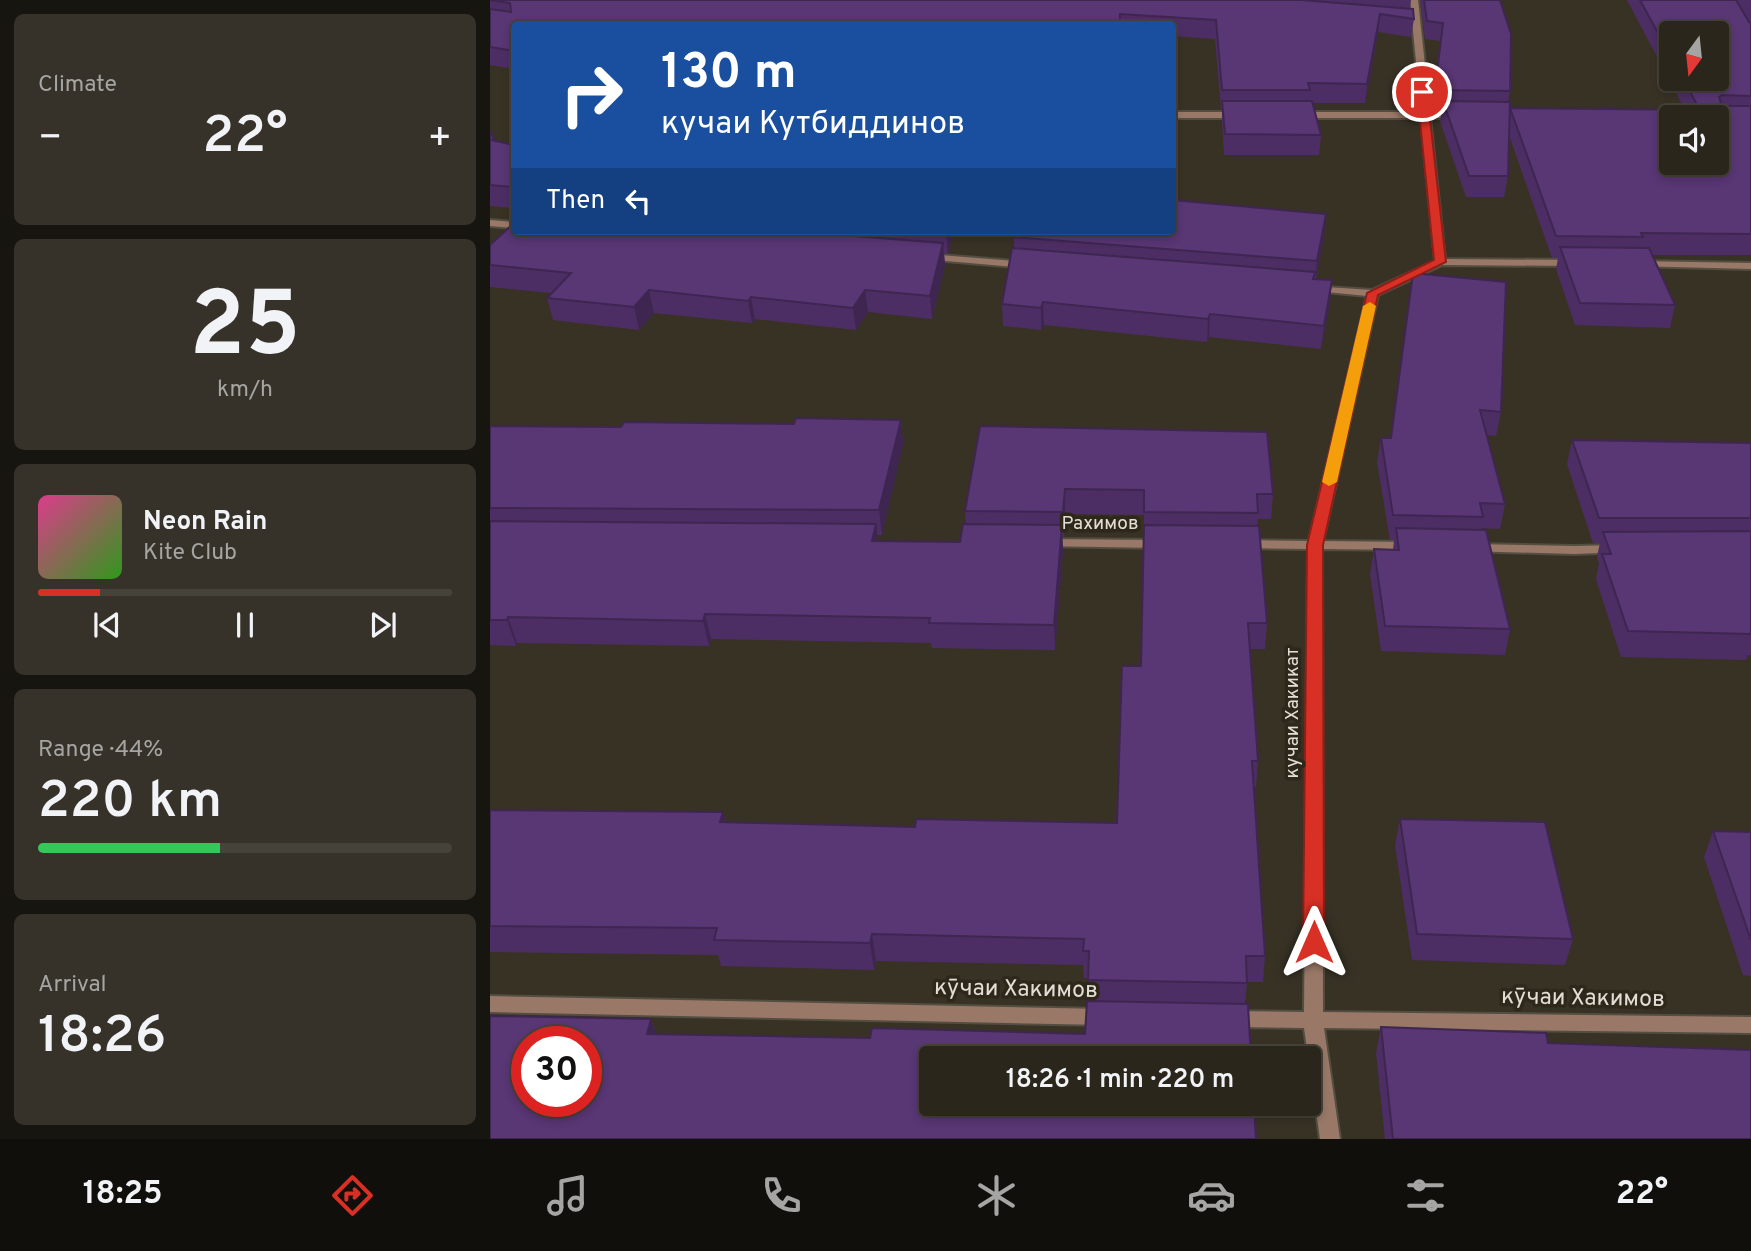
<!DOCTYPE html>
<meta charset="utf-8">
<style>
body{margin:0;font-family:Overpass,sans-serif;background:#363229;color:#f1f3f6;height:100vh;display:flex;flex-direction:column;font-size:26px;white-space:nowrap}
*{box-sizing:border-box;margin:0}
p{font-size:23px;color:#a5a5a3}
.icon{flex:none;width:38px;height:38px;fill:none;stroke:currentColor;stroke-width:2;stroke-linecap:round;stroke-linejoin:round}
.map{position:relative;flex:1;overflow:hidden}
.details{display:flex;flex-direction:column;gap:14px;padding:14px;background:#17150f;width:490px}
.details>*{flex:none}
.hud{position:absolute;left:21px;top:21px;width:665px;height:214px;border-radius:7px;box-shadow:0 4px 10px #0003,0 0 0 2px #46433b;background:#1a4fa0;color:#fff;overflow:hidden}
.needle{width:46px;rotate:195deg}
.controls{position:absolute;left:1169px;top:21px;display:grid;gap:14px}
.controls a{display:grid;place-items:center;width:70px;height:70px;border-radius:7px;background:#2a261c;box-shadow:0 4px 10px #0003,0 0 0 2px #46433b;font-size:35px}
.speed{position:absolute;left:21px;top:1026px;display:flex;gap:14px;font-size:35px;font-weight:700;text-align:center}
.speed>*{display:grid;place-content:center;width:91px;height:91px;border-radius:50%;background:#2a261c;box-shadow:0 4px 10px #0003,0 0 0 2px #46433b;line-height:1}
.speed .limit{border:10px solid #d22;background:#fff;color:#111}
.pin{position:absolute;display:grid;place-items:center;width:60px;height:60px;color:#fff;margin:-30px;border:4px solid #fff;border-radius:50%;box-shadow:0 2px 7px #0007}
.me{position:absolute;width:77px;margin:-38px;rotate:0deg;stroke-linejoin:round;filter:drop-shadow(0 0 5px #0008)}
.turn{display:flex;align-items:center;gap:24px;height:147px;padding:0 35px;font-size:32px}
.turn .icon{width:91px;height:91px;stroke-width:2.5}
.turn b{display:block;font-size:49px;line-height:60px}
.then{display:flex;align-items:center;height:66px;padding:0 35px;background:#0003;gap:14px;font-size:26px}
.big{font-size:52px;font-weight:600;line-height:1.1}
.details .card{flex:1;display:flex;flex-direction:column;justify-content:center;gap:10px;min-width:0;padding:0 24px;border-radius:10px;background:#363229}
.details .dial{align-items:center;gap:0}
.dial b{font-size:91px;line-height:1}
.song{display:flex;align-items:center;gap:21px}
.cover{width:84px;height:84px;border-radius:10px;background:linear-gradient(135deg,hsl(330 70% 55%),hsl(110 70% 35%))}
.played{height:7px;border-radius:4px;background:linear-gradient(90deg,#d93025 15%,#46433b 15%)}
.keys{display:flex;justify-content:space-around;direction:ltr}
.heat{display:flex;justify-content:space-between;align-items:center;font-size:38px;direction:ltr}
.charge{height:10px;border-radius:5px;background:linear-gradient(90deg,#34c759 44%,#46433b 0)}
.trip{position:absolute;left:429px;top:1046px;width:402px;height:70px;border-radius:7px;background:#2a261c;box-shadow:0 4px 10px #0003,0 0 0 2px #46433b;font-weight:600;line-height:70px;text-align:center}
.tabs{display:flex;height:112px;justify-content:space-around;align-items:center;background:#110f0b;color:#a5a5a3}
.tabs .icon{width:49px;height:49px}
.tabs .selected{color:#d93025}
.tabs b{font-size:32px;color:#f1f3f6}
main{display:flex;flex:1;min-height:0}
.map>svg:first-child{display:block}
.lines{fill:none;stroke-linecap:round;stroke-linejoin:round}
.pedestrian-casing{stroke:#534e41;stroke-width:4}
.minor-casing{stroke:#534e41;stroke-width:4}
.pedestrian{fill:#997867;fill-rule:evenodd}
.minor{fill:#997867;fill-rule:evenodd}
.wall{fill:#4d2e64;fill-rule:evenodd}
.shaded-wall{fill:#3e2651}
.building{fill:#593674;stroke:#3e2651;stroke-width:2;fill-rule:evenodd}
.route{fill:#d93025;stroke:#8d1f18;stroke-width:2}
.slow{fill:#f59e0b}
.labels{text-anchor:middle;dominant-baseline:central;stroke-width:7;stroke-linejoin:round;paint-order:stroke}
.street-label{font-size:19px;fill:#e2ded6;stroke:#2e281b}
.near-street-label{font-size:23px;fill:#e2ded6;stroke:#2e281b}
</style>
<main>
<section class="details">
<div class="card"><p>Climate</p>
<div class="heat"><a>−</a><b class="big">22°</b><a>+</a></div>
</div>
<div class="card dial"><b>25</b><p>km/h</p></div>
<div class="card">
<div class="song"><i class="cover"></i><div><b>Neon Rain</b><p>Kite Club</p></div></div>
<div class="played"></div>
<div class="keys"><svg class="icon" aria-label="previous" viewBox="0 0 24 24"><path d="M18 5L8 12l10 7zM5 5v14"/></svg><svg class="icon" aria-label="pause" viewBox="0 0 24 24"><path d="M8 5v14M16 5v14"/></svg><svg class="icon" aria-label="next" viewBox="0 0 24 24"><path d="M6 5l10 7-10 7zM19 5v14"/></svg></div>
</div>
<div class="card"><p>Range · 44%</p><b class="big">220 km</b><div class="charge"></div></div>
<div class="card"><p>Arrival</p><b class="big">18:26</b></div>
</section>
<div class="map">
<svg width="1261" height="1139" viewBox="0 0 1261 1139">
<rect width="100%" height="100%" fill="#383225"/>
<g class="lines">
<g class="pedestrian-casing">
<path id="pedestrian" d="M1127 545 1134 549 1132 552 1085 554 1078 550 1085 546Z"/>
</g>
<g class="minor-casing">
<path id="minor" d="M920 0H928L940 112H970L974 115 970 118H940L955 259 1084 260 1089 263 1084 266 952 265 888 295 833 541 923 542 930 546 923 550 832 549 833 1012 1261 1017V1033L834 1028 850 1139H830L814 1028 740 1027 733 1025 730 1019 733 1013 740 1011 814 1012 818 549 754 548 747 544 754 540 819 541 877 296 825 291 821 290V286L882 290 945 261 931 118H808L804 115 808 112H931Z
M682 112H749L753 115 749 118H682Z
M0 220 24 222V228L0 226Z
M437 254 536 262 541 265 536 268 433 259V255Z
M1147 261 1261 263V269L1143 266 1142 264Z
M554 539 671 540 678 544 671 548 549 546 547 543 549 540Z
M981 544 1085 546 1092 550 1085 554 976 551 974 548Z
M0 996 614 1009 621 1011 624 1017 621 1023 614 1025 0 1012Z"/>
</g>
<use href="#pedestrian" class="pedestrian"/>
<use href="#minor" class="minor"/>
</g>
<path class="wall" d="M0 0H921L920 9 924 19 921 37 888 32 875 103H823L831 135 829 155H734L732 121V109H731L725 39 682 36V24H24V69L0 65Z
M930 0H1010L1020 91 1018 102 1020 108 1195 110 1137 0H1246L1247 1V0H1261V255H1162L1185 305 1180 328 1085 325 1066 269 1068 258H1062L1019 135 1018 176 1014 197H976L950 121 952 110H946L943 100 950 41 935 39ZM1181 33 1227 79H1181Z
M0 131 4 141 24 145V208L0 206Z
M24 231H463L458 254 454 253 455 265 442 319 378 312 366 330 265 319 262 323 164 313 149 330 63 320 57 298 61 293 0 287V245Z
M834 235 826 279 840 303 831 349 719 337 717 342 554 325 551 330 513 326 512 304 524 249V237Z
M923 273 1011 412 1006 436 996 435 1015 504 1010 529 991 528V530L1020 629 1015 655 891 651 880 574 884 549 903 550 904 540H900L887 462 891 438H901Z
M306 418 411 420 413 444 392 535H387L388 541 470 542 473 524H476L475 511 490 426 777 432 783 494 781 519H768L767 526H769L777 623 775 649H760L768 761 766 787H764L775 956 773 982H757L755 1004H758L761 1059H441V1104H764L766 1139H0V1016L161 1019 166 1034 380 1038 382 1028 595 1034 597 1001H598V978H594L593 965 386 961 384 970 231 966 228 955 0 952V810L233 812 236 822 425 827 426 819 627 823 632 666H651L654 515 575 514 574 537H572L573 550 565 650 442 648 441 643 221 639 219 646 27 643 26 646 0 645V426L131 427 134 422 304 424ZM37 1041H96V1101H37Z
M1082 440 1261 443V655H1258L1256 660 1131 657 1106 579 1109 564 1107 556 1110 543H1103L1077 464Z
M910 819 1083 939 1075 965 922 960 905 845Z
M1223 831 1261 832V976L1253 975 1214 857Z
M891 1027 1058 1043 1261 1139H895L886 1053Z"/>
<path class="shaded-wall" d="M890 14 888 32 875 103 877 84Z
M836 214 834 235 825 283 827 261Z
M456 231H463L458 254 456 232Z
M453 243 455 265 442 319 440 296Z
M842 280 840 303 831 349 834 326Z
M159 290 164 313 149 330 144 307Z
M375 290 378 312 366 330 363 308Z
M261 297 265 319 262 323 258 301Z
M553 302 554 325 551 330V308Z
M720 314 719 337 717 342 718 319Z
M411 420 413 444 392 535 389 510Z
M575 489V514L574 537 573 512Z
M386 524 389 548 382 541Z
M572 525 573 550 565 650 564 625Z
M215 614 221 639 219 646 213 621Z
M18 617 27 643 26 646 17 620Z
M233 812 240 838 230 822Z
M382 934 386 961 384 970 380 943Z
M161 1019 170 1046 157 1034Z"/>
<path class="building" d="M0 0H811L923 9 924 19 890 14 877 84 818 83 820 90H732L726 20 630 14V24H24V51L0 47V9L21 12 20 3Z
M934 0H1010L1021 34 1020 91 949 90 946 81 953 23 937 21Z
M1150 0H1246L1259 22 1261 23V96L1232 95 1229 97 1232 106H1261V234L1151 233 1153 237 1066 236 1020 108 1210 110 1193 79H1227V33H1181V57ZM1181 117H1227V163H1181Z
M732 101H822L831 135 735 134Z
M953 101 1020 102 1018 176H979Z
M0 131 4 139 1 140 24 145V187L0 185Z
M682 200 836 214 827 261 524 237 525 231H682Z
M24 223V231H299L453 243 440 296 375 290 363 308 261 297 258 301 159 290 144 307 57 298 81 273 0 265V245Z
M1070 247 1159 248 1185 305 1090 303Z
M522 248 825 272 823 279 842 280 834 326 720 314 718 319 553 302 551 308 512 304Z
M923 273 1016 282 1011 412 990 410 1015 504 990 503 993 517 903 515 891 438H901Z
M306 418 411 420 389 510 0 508V426L131 427 134 422 304 424Z
M490 426 777 432 783 494H767L768 513 654 512V490L575 489 573 512 475 511Z
M1082 440 1261 443V518H1109Z
M0 521 386 524 382 541 470 542 473 524 572 525 564 625 439 623 440 618 215 614 213 621 18 617 17 620H0Z
M654 525 769 526 777 623H758L768 761H762L775 956H756L757 983 598 980 599 951H593L594 939 382 934 380 943 224 940 227 928 0 926V810L233 812 230 822 425 827 426 819 627 823 632 666H651Z
M906 528 996 530 1020 629 895 626 884 549 909 550Z
M1261 531V634L1138 631 1112 554H1121L1113 532Z
M910 819 1055 822 1083 939 927 934Z
M1223 831 1261 832V940Z
M597 1001 758 1004 761 1059H441V1104H764L766 1139H0V1016L161 1019 157 1034 380 1038 382 1028 595 1034ZM37 1041H96V1101H37Z
M891 1027 1056 1033 1058 1043 1261 1050V1139H903Z"/>
<path class="route" d="M932 89 937 92 956 262 888 295 833 545 834 942 831 947 824 950 816 947 813 942 817 545 877 293 944 260 927 92Z"/>
<path class="slow" d="M880 302 886 306 847 482 839 486 832 482 873 306Z"/>
<g class="labels">
<g class="street-label">
<text x="610" y="524">Рахимов</text>
<text transform="translate(803 713) rotate(-90)">кучаи Хакикат</text>
</g>
<g class="near-street-label">
<text transform="translate(526 990) rotate(1)">кӯчаи Хакимов</text>
<text transform="translate(1093 999) rotate(1)">кӯчаи Хакимов</text>
</g>
</g>
</svg>
<div class="controls">
<a><svg class="needle" viewBox="-14 -14 28 28"><path d="M0-13l5 13h-10z" fill="#e53935"/><path d="M0 13l5-13h-10z" fill="#a5a5a3"/></svg></a>
<a><svg class="icon" aria-label="sound" viewBox="0 0 24 24"><path d="M4 9h4l5-4v14l-5-4H4zM17 9q2 3 0 6"/></svg></a>
</div>
<div class="speed"><div class="limit">30</div></div>
<div class="pin" style="left:932px;top:92px;background:#d93025"><svg class="icon" aria-label="arrive" viewBox="0 0 24 24"><path d="M6 21V4h12l-3 4 3 4H6"/></svg></div>
<svg class="me" style="left:824px;top:942px" viewBox="-20 -20 40 40"><path d="M0-17L14 15 0 8-14 15z" fill="#d93025" stroke="#fff" stroke-width="4"/></svg>
<div class="trip">18:26 · 1 min · 220 m</div>
<div class="hud">
<div class="turn"><svg class="icon" aria-label="right" viewBox="0 0 24 24"><path d="M7 20v-9h11M14 6l5 5-5 5"/></svg><div><b>130 m</b>кучаи Кутбиддинов</div></div>
<div class="then">Then<svg class="icon" aria-label="left" viewBox="0 0 24 24"><path d="M17 20v-9H6M10 6l-5 5 5 5"/></svg></div>
</div>
</div>
</main>
<nav class="tabs">
<b>18:25</b>
<svg class="icon selected" aria-label="directions" viewBox="0 0 24 24"><path d="M12 3l9 9-9 9-9-9zM9 14v-3h6M13 9l2 2-2 2"/></svg>
<svg class="icon" aria-label="music" viewBox="0 0 24 24"><path d="M9 18V5l10-2v13"/><circle cx="6" cy="18" r="3"/><circle cx="16" cy="16" r="3"/></svg>
<svg class="icon" aria-label="phone" viewBox="0 0 24 24"><path d="M5 4h4l2 5-3 2q2 4 5 5l2-3 5 2v4C11 20 4 13 5 4z"/></svg>
<svg class="icon" aria-label="climate" viewBox="0 0 24 24"><path d="M12 3v18M4 7l16 10M4 17L20 7"/></svg>
<svg class="icon" aria-label="car" viewBox="0 0 24 24"><path d="M5 17H2v-5l4-1 3-4h7l3 4 3 1v5h-3M9 17h6M6 11h13"/><circle cx="7" cy="17" r="2"/><circle cx="17" cy="17" r="2"/></svg>
<svg class="icon" aria-label="filters" viewBox="0 0 24 24"><path d="M4 7h16M4 17h16"/><circle cx="9" cy="7" r="2"/><circle cx="15" cy="17" r="2"/></svg>
<b>22°</b>
</nav>
